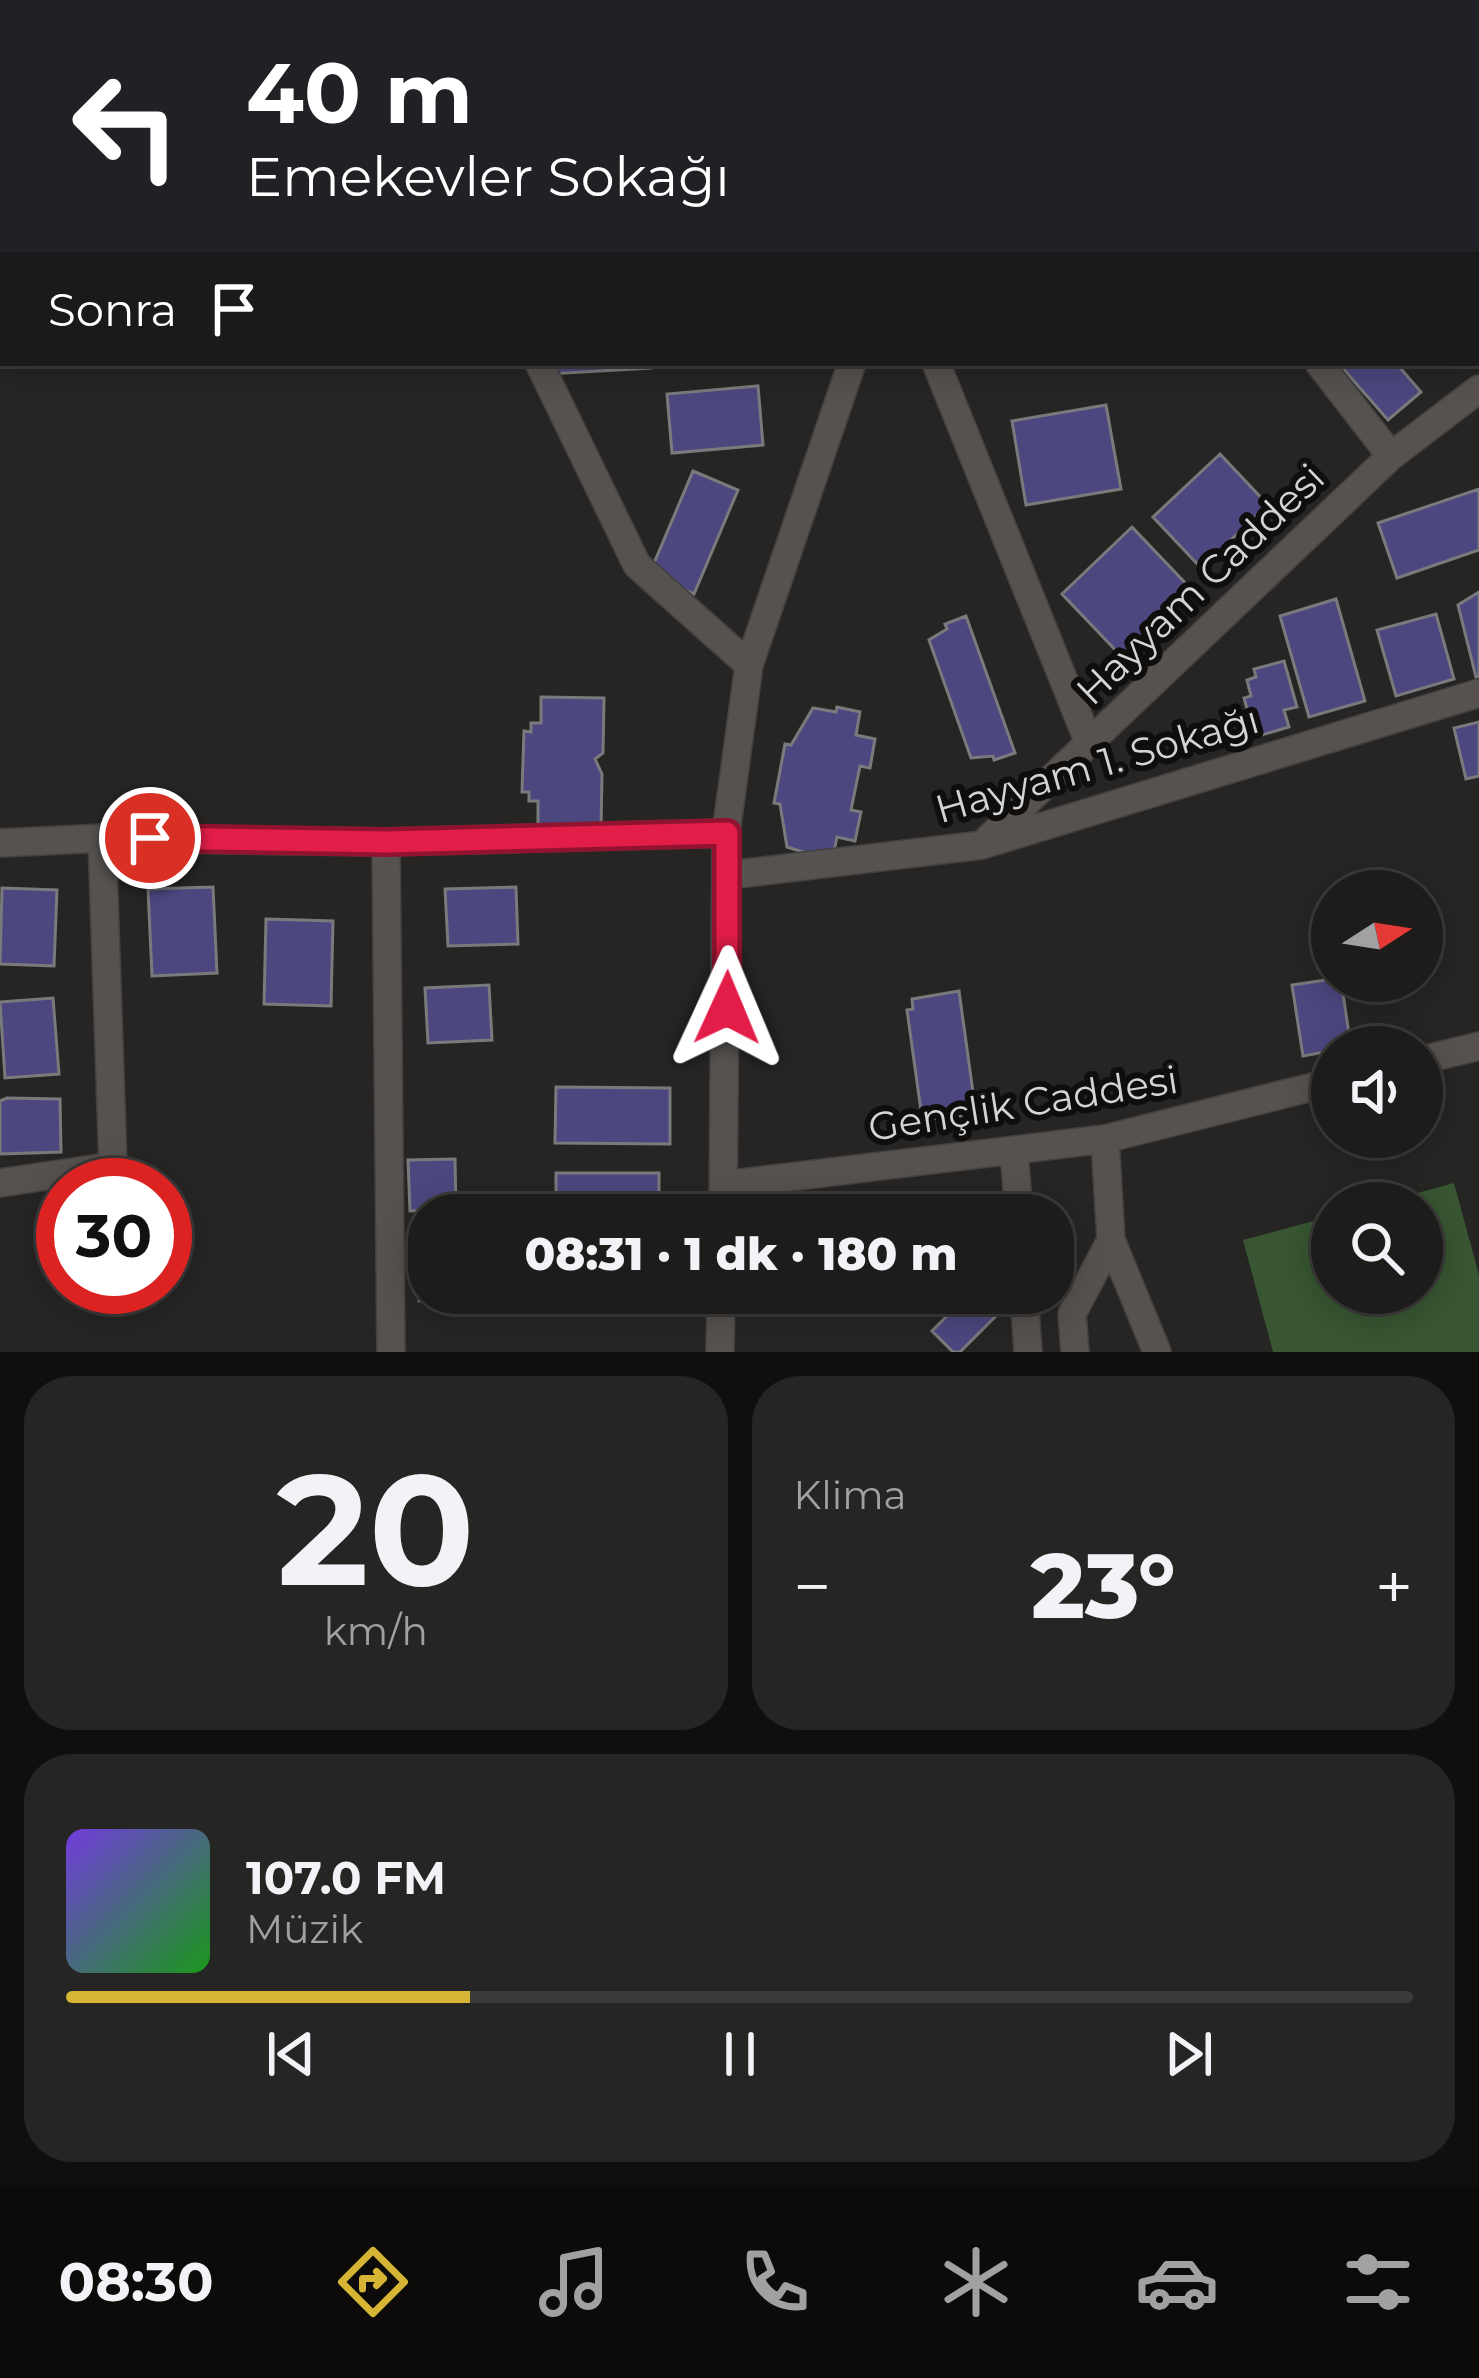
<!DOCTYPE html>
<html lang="tr">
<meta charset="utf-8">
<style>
body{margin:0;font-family:Montserrat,sans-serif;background:#252523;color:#f1f3f6;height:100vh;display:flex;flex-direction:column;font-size:45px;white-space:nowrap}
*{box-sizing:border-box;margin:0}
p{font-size:39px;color:#a0a1a2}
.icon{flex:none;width:66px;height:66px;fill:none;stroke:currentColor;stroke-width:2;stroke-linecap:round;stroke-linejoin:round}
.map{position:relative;height:1352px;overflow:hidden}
.details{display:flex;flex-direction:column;gap:24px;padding:24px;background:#100f0e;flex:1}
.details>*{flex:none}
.top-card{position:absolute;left:0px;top:0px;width:1479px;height:366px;box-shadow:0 6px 30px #0003,0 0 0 3px #3b3a39;background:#202124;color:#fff;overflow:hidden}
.needle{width:78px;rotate:78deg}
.fabs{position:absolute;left:1311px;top:870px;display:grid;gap:24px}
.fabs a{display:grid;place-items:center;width:132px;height:132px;border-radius:50%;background:#1d1c1a;box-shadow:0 6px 30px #0003,0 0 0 3px #3b3a39;font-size:60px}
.speed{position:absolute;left:36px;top:1158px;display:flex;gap:24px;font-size:60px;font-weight:700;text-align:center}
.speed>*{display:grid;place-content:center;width:156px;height:156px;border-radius:50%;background:#1d1c1a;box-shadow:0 6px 30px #0003,0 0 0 3px #3b3a39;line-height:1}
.speed .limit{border:18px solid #d22;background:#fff;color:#111}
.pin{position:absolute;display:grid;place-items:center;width:102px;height:102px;color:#fff;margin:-51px;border:6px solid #fff;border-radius:50%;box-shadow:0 3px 12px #0007}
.me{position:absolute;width:132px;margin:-66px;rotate:1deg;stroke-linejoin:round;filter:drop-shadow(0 0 9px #0008)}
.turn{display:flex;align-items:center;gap:42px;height:252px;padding:0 48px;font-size:54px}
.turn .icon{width:156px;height:156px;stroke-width:2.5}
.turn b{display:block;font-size:84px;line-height:102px}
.then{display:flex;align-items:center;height:114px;padding:0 48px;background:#0003;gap:24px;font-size:45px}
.big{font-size:90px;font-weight:800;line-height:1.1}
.details .tile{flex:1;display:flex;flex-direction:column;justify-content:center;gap:18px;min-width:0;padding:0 42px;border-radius:48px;background:#252523}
.details .dial{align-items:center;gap:0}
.dial b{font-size:156px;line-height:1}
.song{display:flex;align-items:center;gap:36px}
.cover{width:144px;height:144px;border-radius:18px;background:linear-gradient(135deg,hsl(260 70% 55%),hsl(120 70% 35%))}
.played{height:12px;border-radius:6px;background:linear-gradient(90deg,#d6b534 30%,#3b3a39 30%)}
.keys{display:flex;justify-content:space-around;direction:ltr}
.heat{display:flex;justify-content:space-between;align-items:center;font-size:66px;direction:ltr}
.details .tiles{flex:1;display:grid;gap:24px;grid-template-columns:1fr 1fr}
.tile:last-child{grid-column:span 2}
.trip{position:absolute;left:408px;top:1194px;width:666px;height:120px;border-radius:48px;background:#1d1c1a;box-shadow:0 6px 30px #0003,0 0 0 3px #3b3a39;font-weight:800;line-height:120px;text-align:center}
.tab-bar{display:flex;height:192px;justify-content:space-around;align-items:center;background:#0c0b0a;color:#a0a1a2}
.tab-bar .icon{width:84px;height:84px}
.tab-bar .active{color:#d6b534}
.tab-bar b{font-size:54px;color:#f1f3f6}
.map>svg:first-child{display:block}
.green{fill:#375631}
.building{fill:#4c477f;stroke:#7a7a7c;stroke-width:3}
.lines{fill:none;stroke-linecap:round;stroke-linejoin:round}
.street-casing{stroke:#434140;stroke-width:30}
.street{stroke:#555250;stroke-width:27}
.route-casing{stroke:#92132f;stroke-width:30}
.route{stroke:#e11d48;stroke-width:21}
.labels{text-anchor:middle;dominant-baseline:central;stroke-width:12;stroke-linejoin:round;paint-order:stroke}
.street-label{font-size:39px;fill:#d6d4d3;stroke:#0f0e0d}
</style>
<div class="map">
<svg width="1479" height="1352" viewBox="0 0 1479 1352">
<rect width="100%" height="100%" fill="#272523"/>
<path class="green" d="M1454 1183 1479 1275V1352H1273L1243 1240 1332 1216V1293H1422V1203H1381Z"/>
<path class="building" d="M783 0H851V3H783Z
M1476 69 1479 74V149L1476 145Z
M1476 280 1479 284 1476 346Z
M548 363H651V368L549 374Z
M1338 363H1396L1421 392 1388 420Z
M758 386 763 445 672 453 667 394Z
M1106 405 1121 489 1026 505 1012 421Z
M1220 454 1268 505 1201 568 1153 517Z
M693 471 738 490 694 594 649 575Z
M1479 489V550L1397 578 1378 523Z
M1132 527 1191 589 1121 656 1062 594Z
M1479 592V676L1476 677 1458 605Z
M1336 599 1365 701 1309 717 1280 616Z
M1436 614 1454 679 1396 696 1377 630Z
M966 616 1015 753 994 760 993 756 971 758 929 640 947 629 945 624Z
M1284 661 1297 707 1284 710 1289 727 1255 737 1244 698 1251 696 1247 680 1256 677 1254 669Z
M541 697 604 698 603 753 595 759 602 774 601 829 538 827V801H529V792H522L524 731 531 732V723H541Z
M837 707 860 712 856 735 875 739 870 768 860 766 851 810 861 812 855 841 837 837 832 861 787 847 780 804 774 803 785 744 791 745 813 708 836 712Z
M1479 722V776L1466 779 1454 728Z
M213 887 217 973 152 976 148 889Z
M516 887 518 944 448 946 445 889Z
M2 888 57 890 54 966 0 964Z
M266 919 333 921 331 1006 264 1004Z
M1332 979 1341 981 1351 1047 1303 1056 1292 985Z
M489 985 492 1040 428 1043 425 988Z
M959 991 976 1114 928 1119 927 1110 921 1111 907 1010 913 1009 912 999Z
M53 998 59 1074 5 1078 0 1002Z
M556 1087 670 1088V1144L555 1143Z
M7 1098 60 1099 61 1152 0 1154V1101Z
M455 1159 456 1209 410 1211 408 1160Z
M556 1173H659V1215H556Z
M973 1201 987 1215H959Z
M418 1240H429V1293H519V1300L419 1301Z
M970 1293H992L1005 1307 960 1352H953L932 1331Z"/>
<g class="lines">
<g class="street-casing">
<path id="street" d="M1283 0 1284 3
M349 3 376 0
M936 3V0
M1075 3 1088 0
M1457 3 1462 0
M0 21 3 22
M539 363 637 565 749 665
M936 363 1089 743
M1319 363 1391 456
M989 838 1391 456 1479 389
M386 842 391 1352
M0 843 102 838 386 842 726 833
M729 875 982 845 1479 693
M1422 1060 1479 1046
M1105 1139 1111 1240
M1014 1151 1019 1215
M0 1183 113 1166 102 838
M724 1185 1105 1139 1332 1082
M723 1215 726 833 749 665 852 363
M1024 1293 1028 1352
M720 1352 721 1293
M1075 1352 1072 1314 1111 1240 1157 1352"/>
</g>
<use href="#street" class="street"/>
</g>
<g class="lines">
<g class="route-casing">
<path id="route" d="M150 838 386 842 727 833V1008"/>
</g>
<use href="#route" class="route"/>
</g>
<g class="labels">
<g class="street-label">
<text transform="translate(1200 584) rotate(-44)">Hayyam Caddesi</text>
<text transform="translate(1097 764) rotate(-16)">Hayyam 1. Sokağı</text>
<text transform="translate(1023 1103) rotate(-9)">Gençlik Caddesi</text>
</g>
</g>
</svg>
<div class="fabs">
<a><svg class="needle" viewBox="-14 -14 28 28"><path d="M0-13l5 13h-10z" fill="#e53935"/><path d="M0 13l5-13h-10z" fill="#a0a1a2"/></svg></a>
<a><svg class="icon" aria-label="sound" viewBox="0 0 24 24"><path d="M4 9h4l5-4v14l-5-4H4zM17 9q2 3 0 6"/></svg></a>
<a><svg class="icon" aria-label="search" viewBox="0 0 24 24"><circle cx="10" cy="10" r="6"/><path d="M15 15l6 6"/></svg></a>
</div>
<div class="speed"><div class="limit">30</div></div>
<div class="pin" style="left:150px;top:838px;background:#d93025"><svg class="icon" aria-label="arrive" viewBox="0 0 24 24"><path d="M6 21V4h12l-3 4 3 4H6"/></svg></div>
<svg class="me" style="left:727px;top:1008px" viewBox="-20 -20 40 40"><path d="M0-17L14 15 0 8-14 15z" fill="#e11d48" stroke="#fff" stroke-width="4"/></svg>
<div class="trip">08:31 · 1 dk · 180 m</div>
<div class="top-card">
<div class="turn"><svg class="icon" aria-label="left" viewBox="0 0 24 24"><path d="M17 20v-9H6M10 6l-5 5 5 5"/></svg><div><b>40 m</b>Emekevler Sokağı</div></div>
<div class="then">Sonra<svg class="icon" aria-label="arrive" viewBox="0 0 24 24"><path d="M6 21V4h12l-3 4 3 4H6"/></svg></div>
</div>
</div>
<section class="details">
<div class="tiles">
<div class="tile dial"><b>20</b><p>km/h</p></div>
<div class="tile"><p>Klima</p>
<div class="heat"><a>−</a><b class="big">23°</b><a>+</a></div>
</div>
<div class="tile">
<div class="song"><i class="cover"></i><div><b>107.0 FM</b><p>Müzik</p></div></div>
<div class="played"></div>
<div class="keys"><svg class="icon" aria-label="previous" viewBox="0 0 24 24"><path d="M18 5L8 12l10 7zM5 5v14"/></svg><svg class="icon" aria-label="pause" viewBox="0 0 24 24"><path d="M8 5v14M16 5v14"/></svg><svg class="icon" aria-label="next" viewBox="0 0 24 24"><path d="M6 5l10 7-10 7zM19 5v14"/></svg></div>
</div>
</div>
</section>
<nav class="tab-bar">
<b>08:30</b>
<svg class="icon active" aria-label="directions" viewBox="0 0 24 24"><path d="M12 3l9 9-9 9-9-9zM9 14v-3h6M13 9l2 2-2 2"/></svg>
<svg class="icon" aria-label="music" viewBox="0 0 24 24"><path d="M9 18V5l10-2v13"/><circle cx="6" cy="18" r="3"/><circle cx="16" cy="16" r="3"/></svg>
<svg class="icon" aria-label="phone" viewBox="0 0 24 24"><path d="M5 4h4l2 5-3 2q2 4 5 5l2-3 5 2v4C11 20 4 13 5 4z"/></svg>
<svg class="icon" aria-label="climate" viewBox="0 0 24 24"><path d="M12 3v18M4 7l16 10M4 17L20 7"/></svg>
<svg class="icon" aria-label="car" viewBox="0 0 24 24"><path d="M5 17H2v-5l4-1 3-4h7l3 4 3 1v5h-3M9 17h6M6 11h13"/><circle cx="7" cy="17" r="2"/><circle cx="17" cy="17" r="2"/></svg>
<svg class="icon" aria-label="filters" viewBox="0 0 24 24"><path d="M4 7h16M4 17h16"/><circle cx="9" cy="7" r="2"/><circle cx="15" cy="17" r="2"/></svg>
</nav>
